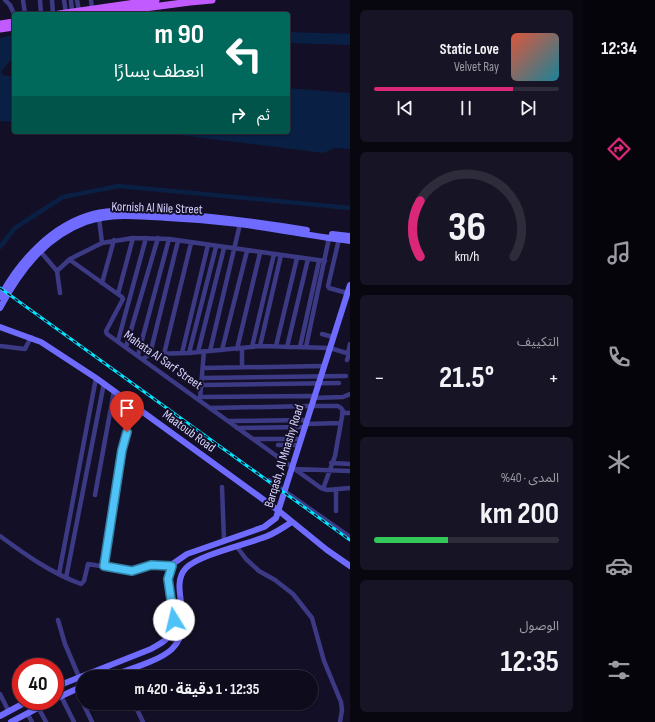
<!DOCTYPE html>
<html lang="ar">
<meta charset="utf-8">
<style>
body{margin:0;font-family:"Sofia Sans Condensed","Noto Sans Arabic",sans-serif;background:#171425;color:#f1f3f6;direction:rtl;height:100vh;display:flex;flex-direction:column;font-size:15px;white-space:nowrap}
*{box-sizing:border-box;margin:0}
p{font-size:13px;color:#9b9ba3}
.icon{flex:none;width:22px;height:22px;fill:none;stroke:currentColor;stroke-width:2;stroke-linecap:round;stroke-linejoin:round}
.map{position:relative;flex:1;overflow:hidden;direction:ltr}
.side{display:flex;flex-direction:column;gap:10px;padding:10px;background:#08060f;width:233px}
.side>*{flex:none}
.banner{position:absolute;left:12px;top:12px;width:278px;height:122px;border-radius:4px;box-shadow:0 1px 3px #0004,0 0 0 1px #2e2b3b;direction:rtl;background:#00695c;color:#fff;overflow:hidden}
.speed{position:absolute;left:12px;top:658px;display:flex;gap:8px;font-size:20px;font-weight:700;text-align:center}
.speed>*{display:grid;place-content:center;width:52px;height:52px;border-radius:50%;background:#0e0b1c;box-shadow:0 1px 3px #0004,0 0 0 1px #2e2b3b;line-height:1}
.speed .limit{border:6px solid #d22;background:#fff;color:#111}
.pin{position:absolute;display:grid;place-items:center;width:34px;height:34px;color:#fff;margin:-41px -17px;border-radius:50% 50% 50% 0;rotate:-45deg;box-shadow:0 0 4px #0007}
.pin .icon{rotate:45deg}
.me{position:absolute;width:44px;margin:-22px;rotate:351deg;stroke-linejoin:round;filter:drop-shadow(0 0 3px #0008)}
.turn{display:flex;align-items:center;gap:14px;height:84px;padding:0 20px;font-size:18px}
.turn .icon{width:52px;height:52px;stroke-width:2.5}
.turn b{display:block;font-size:28px;line-height:34px}
.then{display:flex;align-items:center;height:38px;padding:0 20px;background:#0003;gap:8px;font-size:15px}
.big{font-size:30px;font-weight:700;line-height:1.1}
.side .widget{flex:1;display:flex;flex-direction:column;justify-content:center;gap:6px;min-width:0;padding:0 14px;border-radius:6px;background:#171425}
.side .dial{align-items:center;gap:0}
.dial svg{height:104px;overflow:visible;fill:none;stroke:#2e2b3b;stroke-width:7;stroke-linecap:round;text-anchor:middle}
.dial text{fill:#f1f3f6;stroke:none}
.song{display:flex;align-items:center;gap:12px}
.cover{width:48px;height:48px;border-radius:6px;background:linear-gradient(135deg,hsl(10 70% 55%),hsl(190 70% 35%))}
.played{height:4px;border-radius:2px;background:linear-gradient(90deg,#db2777 75%,#2e2b3b 75%)}
.keys{display:flex;justify-content:space-around;direction:ltr}
.heat{display:flex;justify-content:space-between;align-items:center;font-size:22px;direction:ltr}
.charge{height:6px;border-radius:3px;background:linear-gradient(90deg,#34c759 40%,#2e2b3b 0)}
.trip{position:absolute;left:76px;top:670px;width:242px;height:40px;border-radius:20px;background:#0e0b1c;box-shadow:0 1px 3px #0004,0 0 0 1px #2e2b3b;font-weight:700;line-height:40px;text-align:center;direction:rtl}
main{display:flex;flex:1;min-height:0}
.tabs{display:flex;flex-direction:column;width:72px;justify-content:space-around;align-items:center;background:#06040b;color:#9b9ba3}
.tabs .icon{width:28px;height:28px}
.tabs .selected{color:#db2777}
.tabs b{font-size:18px;color:#f1f3f6}
.map>svg:first-child{display:block}
.water{fill:#0a1f44}
.lines{fill:none;stroke-linecap:round;stroke-linejoin:round}
.canal{stroke:#0a1f44;stroke-width:4.5}
.street{stroke:#3d3a85;stroke-width:4.5}
.secondary{stroke:#6f6bff;stroke-width:6}
.primary{stroke:#c25bff;stroke-width:7}
.rail-casing{stroke:#00e5ff;stroke-width:3}
.rail{stroke:#130f26;stroke-width:1.5;stroke-dasharray:4.5;stroke-linecap:butt}
.route-casing{stroke:#337fa1;stroke-width:10}
.route{stroke:#4fc3f7;stroke-width:7}
.labels{text-anchor:middle;dominant-baseline:central;stroke-width:4;stroke-linejoin:round;paint-order:stroke}
.street-label{font-size:13px;fill:#d9d4ff;stroke:#130f26}
</style>
<main>
<nav class="tabs">
<b>12:34</b>
<svg class="icon selected" aria-label="directions" viewBox="0 0 24 24"><path d="M12 3l9 9-9 9-9-9zM9 14v-3h6M13 9l2 2-2 2"/></svg>
<svg class="icon" aria-label="music" viewBox="0 0 24 24"><path d="M9 18V5l10-2v13"/><circle cx="6" cy="18" r="3"/><circle cx="16" cy="16" r="3"/></svg>
<svg class="icon" aria-label="phone" viewBox="0 0 24 24"><path d="M5 4h4l2 5-3 2q2 4 5 5l2-3 5 2v4C11 20 4 13 5 4z"/></svg>
<svg class="icon" aria-label="climate" viewBox="0 0 24 24"><path d="M12 3v18M4 7l16 10M4 17L20 7"/></svg>
<svg class="icon" aria-label="car" viewBox="0 0 24 24"><path d="M5 17H2v-5l4-1 3-4h7l3 4 3 1v5h-3M9 17h6M6 11h13"/><circle cx="7" cy="17" r="2"/><circle cx="17" cy="17" r="2"/></svg>
<svg class="icon" aria-label="filters" viewBox="0 0 24 24"><path d="M4 7h16M4 17h16"/><circle cx="9" cy="7" r="2"/><circle cx="15" cy="17" r="2"/></svg>
</nav>
<section class="side">
<div class="widget">
<div class="song"><i class="cover"></i><div><b>Static Love</b><p>Velvet Ray</p></div></div>
<div class="played"></div>
<div class="keys"><svg class="icon" aria-label="previous" viewBox="0 0 24 24"><path d="M18 5L8 12l10 7zM5 5v14"/></svg><svg class="icon" aria-label="pause" viewBox="0 0 24 24"><path d="M8 5v14M16 5v14"/></svg><svg class="icon" aria-label="next" viewBox="0 0 24 24"><path d="M6 5l10 7-10 7zM19 5v14"/></svg></div>
</div>
<div class="widget dial"><svg viewBox="0 0 100 80">
<path d="M14 69A42 42 0 1 1 86 69"/>
<path d="M14 69A42 42 0 0 1 14 26" stroke="#db2777"/>
<text x="50" y="56" font-size="32" font-weight="700">36</text>
<text x="50" y="72" font-size="11">km/h</text>
</svg></div>
<div class="widget"><p>التكييف</p>
<div class="heat"><a>−</a><b class="big">21.5°</b><a>+</a></div>
</div>
<div class="widget"><p>المدى · 40%</p><b class="big">200 km</b><div class="charge"></div></div>
<div class="widget"><p>الوصول</p><b class="big">12:35</b></div>
</section>
<div class="map">
<svg width="350" height="722" viewBox="0 0 350 722">
<rect width="100%" height="100%" fill="#130f26"/>
<path class="water" d="M288 32 350 34V45L288 43Z
M14 35V58L10 61 1 72 3 75 14 77V122L0 121V38Z
M288 88 350 93V149L334 148 324 153 155 132H288Z"/>
<g class="lines">
<path class="canal" d="M0 247 15 228 63 197 119 186 350 208"/>
<path class="street" d="M5 0 10 5 14 14
M23 0 25 14
M40 0 41 14
M52 0 53 14
M64 0 66 13
M71 0 72 12
M77 0 79 11
M91 0 92 9
M99 218 102 243
M339 239 328 286 329 288 347 293
M40 251 57 271 60 293
M70 260 122 297 123 299 106 331 107 334 321 488 327 490 350 488
M57 271 70 259 102 243 133 238 169 239 325 261
M102 283 114 240
M118 294 133 238
M322 334 333 337
M118 341 146 238
M0 346 25 349 31 337
M260 346 281 255
M276 346 297 258
M126 347 158 238
M252 347 274 254
M287 347 308 259
M300 347 319 261
M306 347 329 238
M237 349 260 253
M222 350 247 251
M210 351 240 224
M198 352 224 248
M182 353 208 245
M189 353 216 247
M348 353 350 344
M150 354 178 241
M164 354 191 243
M138 355 169 239
M143 359 150 354 189 353 260 346 330 348 350 354
M347 360 349 353
M242 367V348
M203 368 324 366
M202 378 346 376
M202 385 339 383
M201 397 314 396
M200 398 204 351
M313 398 343 397 350 394
M311 406H338L341 408 343 411 335 456 323 489
M211 408 310 406
M342 413H350
M228 421 306 420
M305 424 341 423
M237 428 304 427
M254 439H300
M278 445H299
M331 463 350 464
M295 469 350 471
M269 480 350 537
M222 487 224 540
M336 489V511
M95 495 114 391
M0 536C26 555 51 573 81 584L84 581 88 564 132 571 151 565 158 564 172 566
M237 547 246 559 259 571 275 580 293 594 312 618 324 661 341 702 342 710 340 722
M104 566 122 450 135 406
M59 574 96 378
M66 578 104 383
M58 620 65 644 79 677
M77 689 83 702
M0 694 9 712
M61 696 74 722
M83 703 92 722
M134 703 143 722
M38 707 46 722
M27 713 32 722"/>
<path class="secondary" d="M332 234 350 236
M0 297C19 261 52 225 93 214 114 208 140 211 162 213 211 216 259 222 307 230
M0 308C20 271 45 237 86 222 111 213 140 216 167 218 191 219 215 221 239 224 276 229 313 236 350 241
M0 327 41 342 96 378 279 511 327 550 350 566
M108 677C124 671 160 661 172 649 198 623 167 588 186 568 199 555 244 545 262 538 273 535 282 528 292 522
M55 687 151 649C162 643 170 639 174 626L168 579 174 563 187 554 264 527 276 518 350 285
M55 699 83 686
M0 716 28 701
M11 722 51 701"/>
<path class="primary" d="M59 14 156 0
M99 14 190 2 212 0
M0 24 14 22
M0 29 14 27"/>
<g class="rail-casing">
<path id="rail" d="M0 288 350 540"/>
</g>
<use href="#rail" class="rail"/>
</g>
<g class="lines">
<g class="route-casing">
<path id="route" d="M127 432 122 450 104 566 132 571 151 565 172 566 168 579 174 620"/>
</g>
<use href="#route" class="route"/>
</g>
<g class="labels">
<g class="street-label">
<text transform="translate(157 208) rotate(2)">Kornish Al Nile Street</text>
<text transform="translate(163 360) rotate(35)">Mahata Al Sarf Street</text>
<text transform="translate(189 431) rotate(36)">Maatoub Road</text>
<text transform="translate(284 456) rotate(-73)">Barqash, Al Mnashy Road</text>
</g>
</g>
</svg>
<div class="speed"><div class="limit">40</div></div>
<div class="pin" style="left:127px;top:432px;background:#d93025"><svg class="icon" aria-label="arrive" viewBox="0 0 24 24"><path d="M6 21V4h12l-3 4 3 4H6"/></svg></div>
<svg class="me" style="left:174px;top:620px" viewBox="-20 -20 40 40"><circle r="19" fill="#fff"/><path d="M0-13L10 11 0 6-10 11z" fill="#4fc3f7"/></svg>
<div class="trip">12:35 · 1 دقيقة · 420 m</div>
<div class="banner">
<div class="turn"><svg class="icon" aria-label="left" viewBox="0 0 24 24"><path d="M17 20v-9H6M10 6l-5 5 5 5"/></svg><div><b>90 m</b>انعطف يسارًا</div></div>
<div class="then">ثم<svg class="icon" aria-label="right" viewBox="0 0 24 24"><path d="M7 20v-9h11M14 6l5 5-5 5"/></svg></div>
</div>
</div>
</main>
